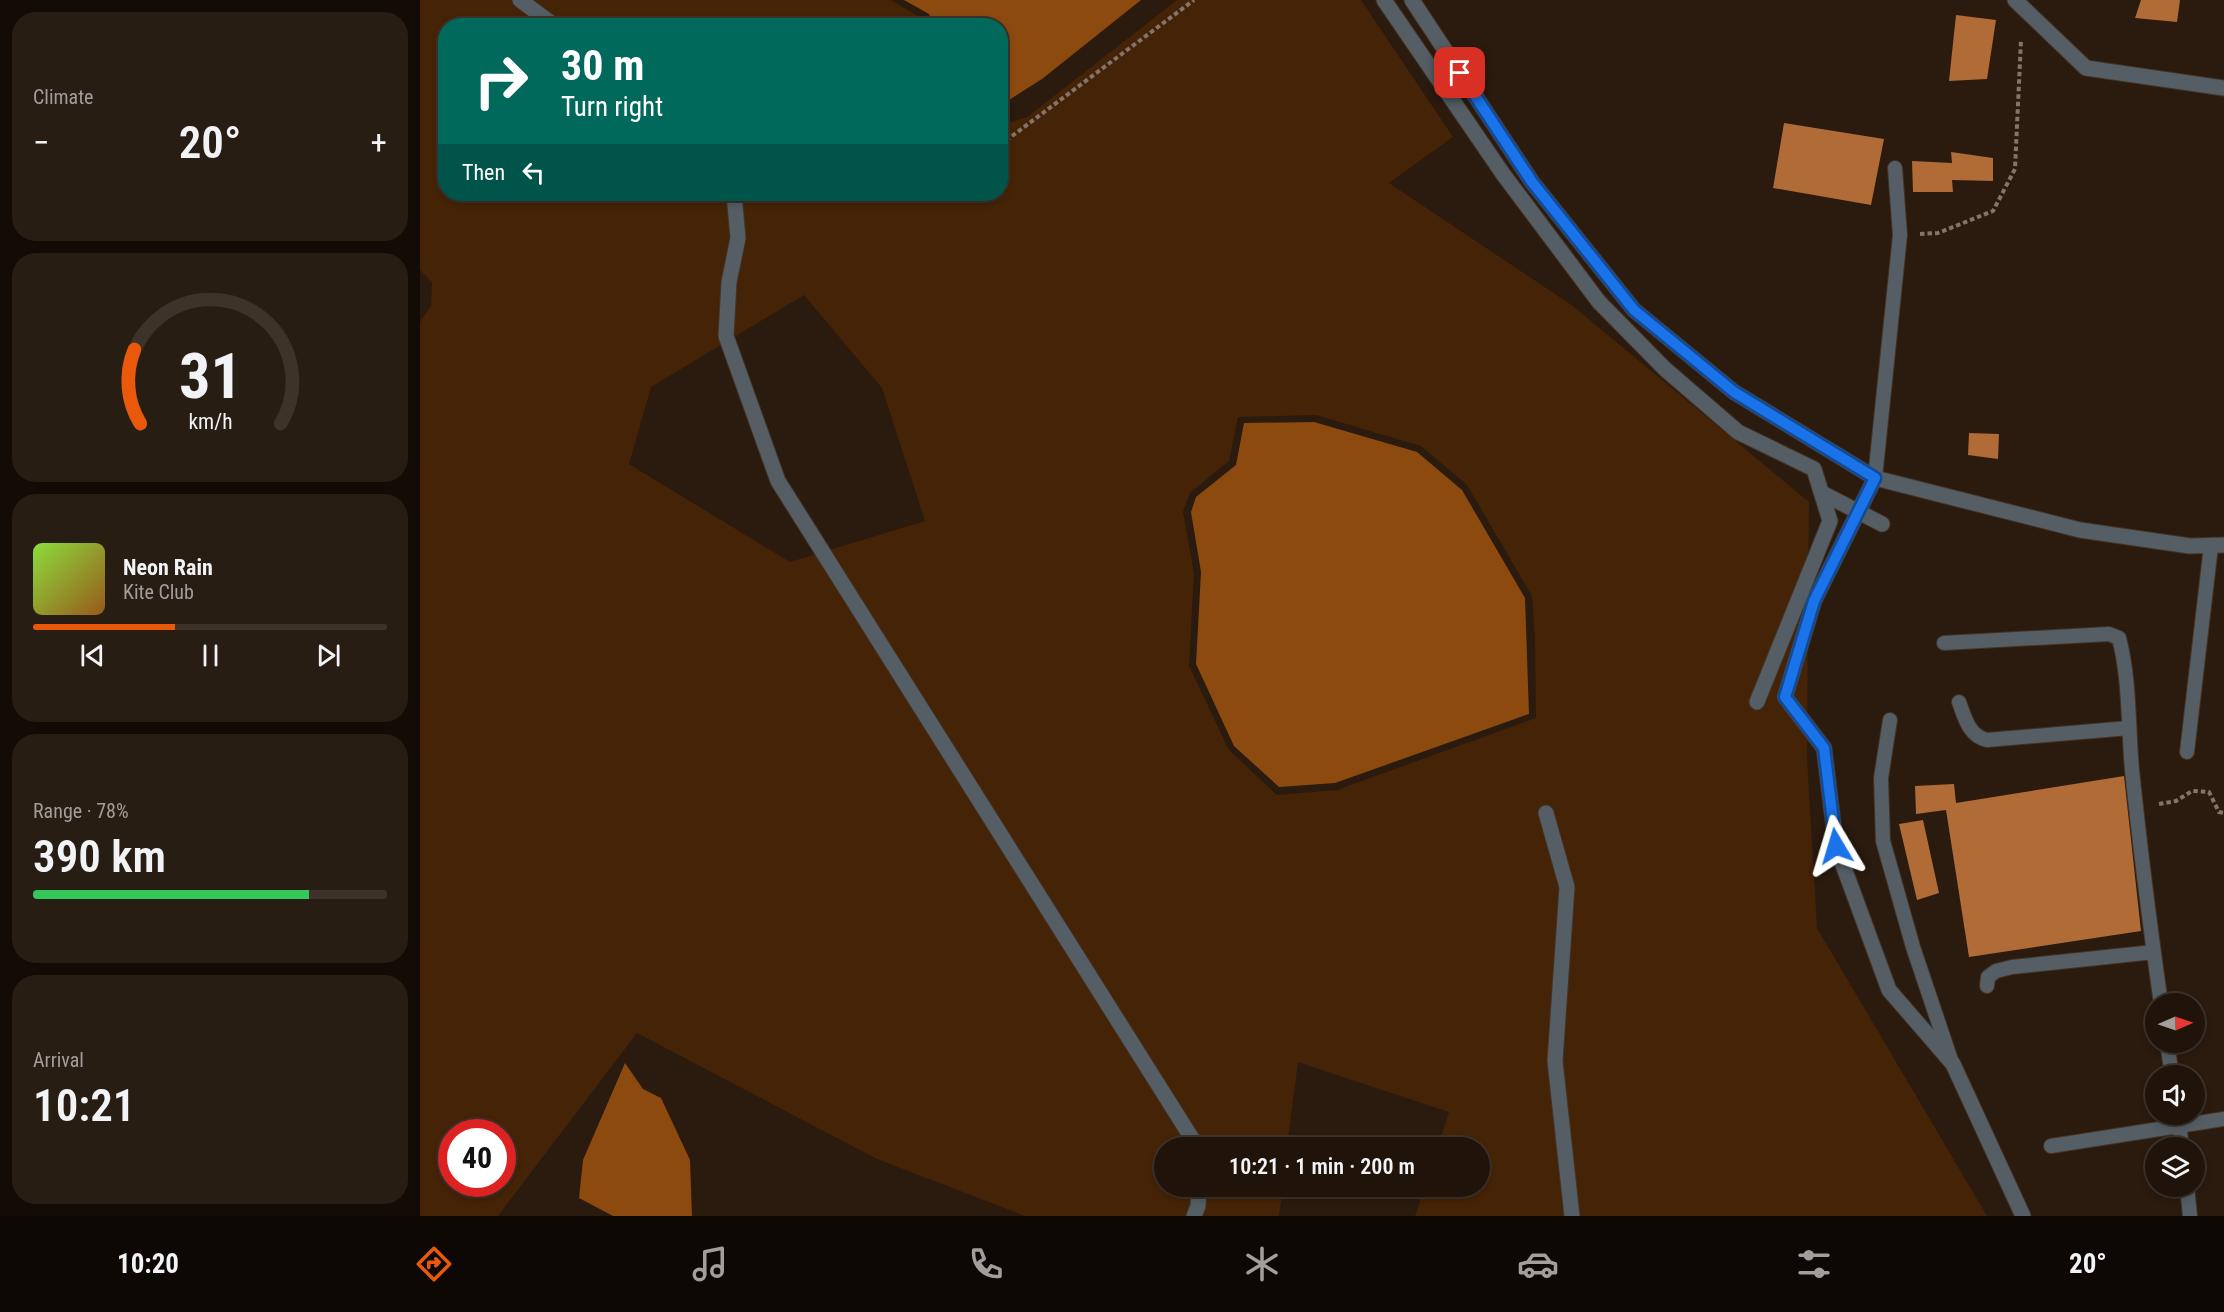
<!DOCTYPE html>
<meta charset="utf-8">
<style>
body{margin:0;font-family:"Roboto Condensed",sans-serif;background:#281d13;color:#f1f3f6;height:100vh;display:flex;flex-direction:column;font-size:22px;white-space:nowrap}
*{box-sizing:border-box;margin:0}
p{font-size:20px;color:#a29e9c}
.icon{flex:none;width:33px;height:33px;fill:none;stroke:currentColor;stroke-width:2;stroke-linecap:round;stroke-linejoin:round}
.map{position:relative;flex:1;overflow:hidden}
.details{display:flex;flex-direction:column;gap:12px;padding:12px;background:#120b06;width:420px}
.details>*{flex:none}
.top-card{position:absolute;left:18px;top:18px;width:570px;height:183px;border-radius:24px;box-shadow:0 3px 9px #0003,0 0 0 2px #3d332b;background:#00695c;color:#fff;overflow:hidden}
.needle{width:39px;rotate:88deg}
.tools{position:absolute;left:1725px;top:993px;display:grid;gap:12px}
.tools a{display:grid;place-items:center;width:60px;height:60px;border-radius:50%;background:#20140a;box-shadow:0 3px 9px #0003,0 0 0 2px #3d332b;font-size:30px}
.speed{position:absolute;left:18px;top:1119px;display:flex;gap:12px;font-size:30px;font-weight:700;text-align:center}
.speed>*{display:grid;place-content:center;width:78px;height:78px;border-radius:50%;background:#20140a;box-shadow:0 3px 9px #0003,0 0 0 2px #3d332b;line-height:1}
.speed .limit{border:9px solid #d22;background:#fff;color:#111}
.pin{position:absolute;display:grid;place-items:center;width:51px;height:51px;color:#fff;margin:-26px;border-radius:12px;box-shadow:0 3px 9px #0006}
.me{position:absolute;width:66px;margin:-33px;rotate:353deg;stroke-linejoin:round;filter:drop-shadow(0 0 4px #0008)}
.turn{display:flex;align-items:center;gap:21px;height:126px;padding:0 24px;font-size:27px}
.turn .icon{width:78px;height:78px;stroke-width:2.5}
.turn b{display:block;font-size:42px;line-height:51px}
.then{display:flex;align-items:center;height:57px;padding:0 24px;background:#0003;gap:12px;font-size:22px}
.big{font-size:45px;font-weight:600;line-height:1.1}
.details .card{flex:1;display:flex;flex-direction:column;justify-content:center;gap:9px;min-width:0;padding:0 21px;border-radius:24px;background:#281d13}
.details .dial{align-items:center;gap:0}
.dial svg{height:156px;overflow:visible;fill:none;stroke:#3d332b;stroke-width:7;stroke-linecap:round;text-anchor:middle}
.dial text{fill:#f1f3f6;stroke:none}
.song{display:flex;align-items:center;gap:18px}
.cover{width:72px;height:72px;border-radius:9px;background:linear-gradient(135deg,hsl(90 70% 55%),hsl(30 70% 35%))}
.played{height:6px;border-radius:3px;background:linear-gradient(90deg,#ea580c 40%,#3d332b 40%)}
.keys{display:flex;justify-content:space-around;direction:ltr}
.heat{display:flex;justify-content:space-between;align-items:center;font-size:33px;direction:ltr}
.charge{height:9px;border-radius:4px;background:linear-gradient(90deg,#34c759 78%,#3d332b 0)}
.trip{position:absolute;left:734px;top:1137px;width:336px;height:60px;border-radius:30px;background:#20140a;box-shadow:0 3px 9px #0003,0 0 0 2px #3d332b;font-weight:600;line-height:60px;text-align:center}
.tabs{display:flex;height:96px;justify-content:space-around;align-items:center;background:#0d0804;color:#a29e9c}
.tabs .icon{width:42px;height:42px}
.tabs .on{color:#ea580c}
.tabs b{font-size:27px;color:#f1f3f6}
main{display:flex;flex:1;min-height:0}
.map>svg:first-child{display:block}
.green{fill:#452306;fill-rule:evenodd}
.water{fill:#8c4a0f}
.building{fill:#b06b37}
.lines{fill:none;stroke-linecap:round;stroke-linejoin:round}
.service-casing{stroke:#443428;stroke-width:16}
.pedestrian-casing{stroke:#443428;stroke-width:17}
.minor-casing{stroke:#443428;stroke-width:17}
.tertiary-casing{stroke:#443428;stroke-width:17}
.path{stroke:#83756b;stroke-width:4;stroke-dasharray:4.5 3;stroke-linecap:butt}
.service{stroke:#545e64;stroke-width:14}
.pedestrian{stroke:#545e64;stroke-width:15}
.minor{stroke:#545e64;stroke-width:15}
.tertiary{stroke:#545e64;stroke-width:15}
.route-casing{stroke:#114b97;stroke-width:15}
.route{stroke:#1a73e8;stroke-width:10}
</style>
<main>
<section class="details">
<div class="card"><p>Climate</p>
<div class="heat"><a>−</a><b class="big">20°</b><a>+</a></div>
</div>
<div class="card dial"><svg viewBox="0 0 100 80">
<path d="M14 69A42 42 0 1 1 86 69"/>
<path d="M14 69A42 42 0 0 1 11 31" stroke="#ea580c"/>
<text x="50" y="56" font-size="32" font-weight="700">31</text>
<text x="50" y="72" font-size="11">km/h</text>
</svg></div>
<div class="card">
<div class="song"><i class="cover"></i><div><b>Neon Rain</b><p>Kite Club</p></div></div>
<div class="played"></div>
<div class="keys"><svg class="icon" aria-label="previous" viewBox="0 0 24 24"><path d="M18 5L8 12l10 7zM5 5v14"/></svg><svg class="icon" aria-label="pause" viewBox="0 0 24 24"><path d="M8 5v14M16 5v14"/></svg><svg class="icon" aria-label="next" viewBox="0 0 24 24"><path d="M6 5l10 7-10 7zM19 5v14"/></svg></div>
</div>
<div class="card"><p>Range · 78%</p><b class="big">390 km</b><div class="charge"></div></div>
<div class="card"><p>Arrival</p><b class="big">10:21</b></div>
</section>
<div class="map">
<svg width="1804" height="1216" viewBox="0 0 1804 1216">
<rect width="100%" height="100%" fill="#2b1a0e"/>
<path class="green" d="M0 0H471L503 19 506 25 26 26V194H580L581 125 607 117 757 0H941L1033 137 969 183 1153 306 1389 502 1387 757 1397 928 1567 1216H995L1005 1187 1059 1186V1148L1018 1147 1029 1112 878 1062 867 1147 744 1148V1186L863 1187 859 1216H605L457 1159 217 1033 78 1216H0V322L11 306 12 282 0 270ZM384 295 462 388 505 521 370 562 209 464 231 387ZM896 415 1001 446 1047 485 1112 596 1115 640 1116 718 917 790 857 795 809 750 769 666 774 573 763 512 770 493 809 461 818 417ZM32 1132H82V1184H32Z"/>
<path class="water" d="M484 0H721L622 79 581 105 580 26 514 25 509 14Z
M894 422 997 452 1042 490 1105 598 1109 714 915 783 859 787 814 746 776 664 781 572 771 512 776 497 816 465 824 423Z
M205 1063 223 1089 241 1098 270 1160 272 1216H193L159 1198 163 1160Z"/>
<path class="building" d="M1721 0H1760L1757 22 1715 18Z
M1536 15 1576 20 1567 79 1529 81Z
M1364 123 1464 139 1451 205 1353 188Z
M1531 152 1573 158V181L1532 180 1533 192H1493L1492 161 1532 163Z
M1549 433 1579 434 1578 459 1548 455Z
M1704 776 1721 931 1549 957 1526 810 1496 814 1495 786 1534 784 1536 803Z
M1503 820 1519 893 1497 900 1479 824Z"/>
<g class="lines">
<g class="service-casing">
<path id="service" d="M1455 478 1480 235 1475 168
M1524 643 1689 634 1699 638C1710 680 1708 726 1712 770 1720 848 1730 926 1741 1004
M1539 702C1545 718 1549 736 1567 740L1709 728
M1470 720 1461 778 1463 841 1493 947 1531 1060
M1767 752 1791 546
M1567 986 1568 977 1576 971 1592 967 1734 952
M1747 1042 1752 1076
M1758 1114 1762 1148
M1631 1146 1804 1119
M1767 1186 1770 1216"/>
</g>
<g class="pedestrian-casing">
<path id="pedestrian" d="M964 0 1083 174 1179 302 1245 369 1318 432 1394 469 1410 521 1337 702
M1402 493 1462 524"/>
</g>
<g class="minor-casing">
<path id="minor" d="M100 0 135 26
M1595 0 1666 68 1804 88
M314 194 318 238 309 282 306 336 358 481 778 1148
M1126 813 1147 887 1135 1061 1152 1216
M774 1216 778 1206 779 1186"/>
</g>
<g class="tertiary-casing">
<path id="tertiary" d="M992 0 1112 182 1214 310 1314 392 1455 478 1660 530 1770 546 1804 545
M1455 478 1394 601 1365 697 1404 748 1416 846 1469 990 1533 1064 1603 1216"/>
</g>
<path class="path" d="M580 145 774 0
M1500 234 1518 233 1573 211 1595 169 1601 40
M1739 804 1756 801 1772 791 1789 792 1799 812 1804 813"/>
<use href="#service" class="service"/>
<use href="#pedestrian" class="pedestrian"/>
<use href="#minor" class="minor"/>
<use href="#tertiary" class="tertiary"/>
</g>
<g class="lines">
<g class="route-casing">
<path id="route" d="M1040 73 1112 182 1214 310 1314 392 1455 478 1394 601 1365 697 1404 748 1416 846"/>
</g>
<use href="#route" class="route"/>
</g>
</svg>
<div class="tools">
<a><svg class="needle" viewBox="-14 -14 28 28"><path d="M0-13l5 13h-10z" fill="#e53935"/><path d="M0 13l5-13h-10z" fill="#a29e9c"/></svg></a>
<a><svg class="icon" aria-label="sound" viewBox="0 0 24 24"><path d="M4 9h4l5-4v14l-5-4H4zM17 9q2 3 0 6"/></svg></a>
<a><svg class="icon" aria-label="layers" viewBox="0 0 24 24"><path d="M12 4l9 5-9 5-9-5zM3 14l9 5 9-5"/></svg></a>
</div>
<div class="speed"><div class="limit">40</div></div>
<div class="pin" style="left:1040px;top:73px;background:#d93025"><svg class="icon" aria-label="arrive" viewBox="0 0 24 24"><path d="M6 21V4h12l-3 4 3 4H6"/></svg></div>
<svg class="me" style="left:1416px;top:846px" viewBox="-20 -20 40 40"><path d="M0-17L14 15 0 8-14 15z" fill="#1a73e8" stroke="#fff" stroke-width="4"/></svg>
<div class="trip">10:21 · 1 min · 200 m</div>
<div class="top-card">
<div class="turn"><svg class="icon" aria-label="right" viewBox="0 0 24 24"><path d="M7 20v-9h11M14 6l5 5-5 5"/></svg><div><b>30 m</b>Turn right</div></div>
<div class="then">Then<svg class="icon" aria-label="left" viewBox="0 0 24 24"><path d="M17 20v-9H6M10 6l-5 5 5 5"/></svg></div>
</div>
</div>
</main>
<nav class="tabs">
<b>10:20</b>
<svg class="icon on" aria-label="directions" viewBox="0 0 24 24"><path d="M12 3l9 9-9 9-9-9zM9 14v-3h6M13 9l2 2-2 2"/></svg>
<svg class="icon" aria-label="music" viewBox="0 0 24 24"><path d="M9 18V5l10-2v13"/><circle cx="6" cy="18" r="3"/><circle cx="16" cy="16" r="3"/></svg>
<svg class="icon" aria-label="phone" viewBox="0 0 24 24"><path d="M5 4h4l2 5-3 2q2 4 5 5l2-3 5 2v4C11 20 4 13 5 4z"/></svg>
<svg class="icon" aria-label="climate" viewBox="0 0 24 24"><path d="M12 3v18M4 7l16 10M4 17L20 7"/></svg>
<svg class="icon" aria-label="car" viewBox="0 0 24 24"><path d="M5 17H2v-5l4-1 3-4h7l3 4 3 1v5h-3M9 17h6M6 11h13"/><circle cx="7" cy="17" r="2"/><circle cx="17" cy="17" r="2"/></svg>
<svg class="icon" aria-label="filters" viewBox="0 0 24 24"><path d="M4 7h16M4 17h16"/><circle cx="9" cy="7" r="2"/><circle cx="15" cy="17" r="2"/></svg>
<b>20°</b>
</nav>
